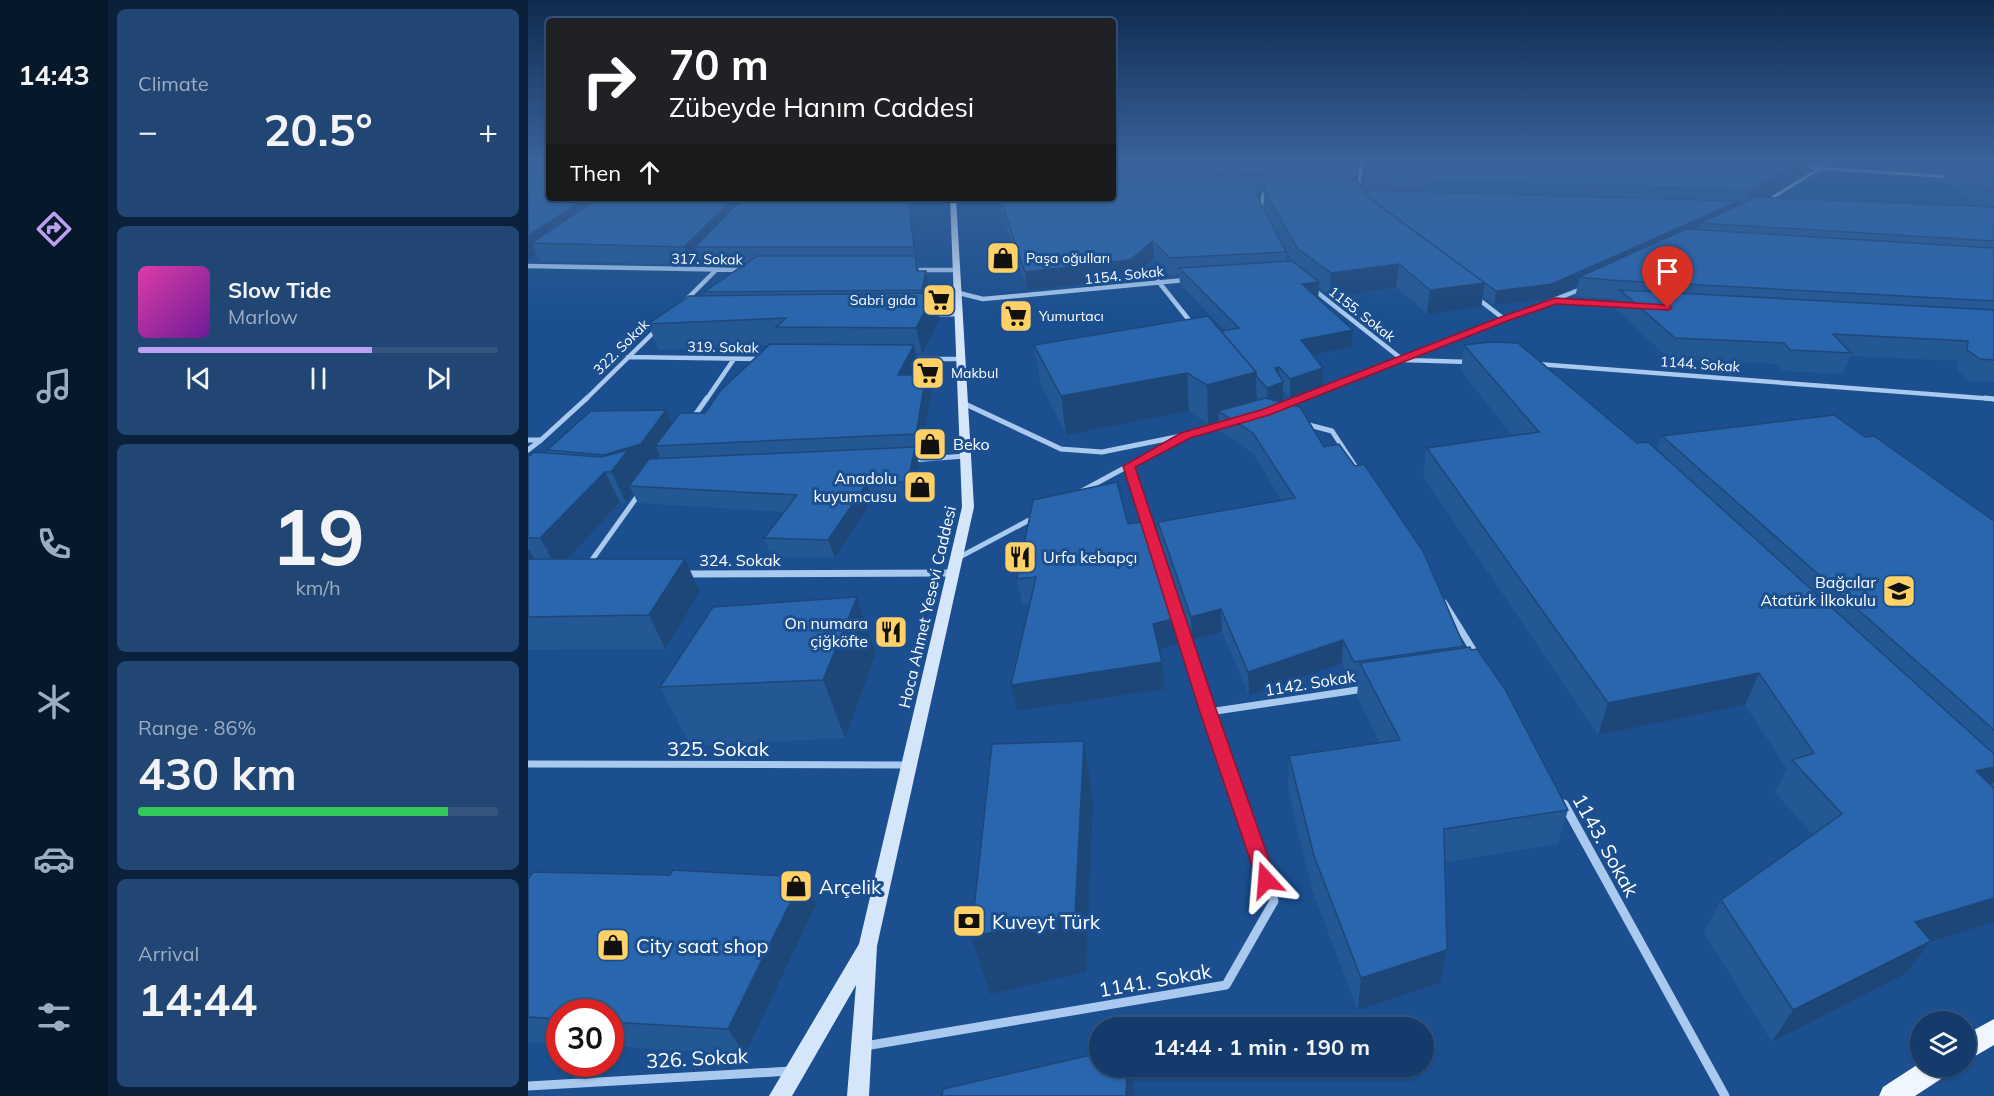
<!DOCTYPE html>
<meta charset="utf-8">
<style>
body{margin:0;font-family:Mulish,sans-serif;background:#214673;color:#f1f3f6;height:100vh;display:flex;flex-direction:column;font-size:22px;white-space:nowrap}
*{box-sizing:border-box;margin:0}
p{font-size:20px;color:#9dadc1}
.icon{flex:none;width:33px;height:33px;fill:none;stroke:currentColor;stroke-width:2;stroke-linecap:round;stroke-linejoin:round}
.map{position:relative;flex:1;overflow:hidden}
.side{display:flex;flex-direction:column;gap:9px;padding:9px;background:#0b203b;width:420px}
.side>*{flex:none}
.guide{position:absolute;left:18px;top:18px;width:570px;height:183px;border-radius:6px;box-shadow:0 2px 4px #0004,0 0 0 2px #33557e;background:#202124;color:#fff;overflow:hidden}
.buttons{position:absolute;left:1382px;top:1011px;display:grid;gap:12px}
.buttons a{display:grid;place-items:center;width:66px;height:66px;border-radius:50%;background:#143b6b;box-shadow:0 2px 4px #0004,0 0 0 2px #33557e;font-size:30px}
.speed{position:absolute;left:18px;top:999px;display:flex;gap:12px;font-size:30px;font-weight:700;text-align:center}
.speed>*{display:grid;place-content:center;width:78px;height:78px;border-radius:50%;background:#143b6b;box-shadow:0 2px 4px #0004,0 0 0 2px #33557e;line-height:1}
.speed .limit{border:9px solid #d22;background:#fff;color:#111}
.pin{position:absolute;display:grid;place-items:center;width:51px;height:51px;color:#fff;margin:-62px -26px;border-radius:50% 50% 50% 0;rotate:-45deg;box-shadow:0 0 6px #0007}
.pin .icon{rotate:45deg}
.me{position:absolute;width:66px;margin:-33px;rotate:341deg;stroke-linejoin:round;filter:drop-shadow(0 0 4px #0008)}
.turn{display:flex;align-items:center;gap:21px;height:126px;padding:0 24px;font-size:27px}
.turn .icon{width:78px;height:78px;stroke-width:2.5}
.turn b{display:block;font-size:42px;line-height:51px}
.then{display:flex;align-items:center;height:57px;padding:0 24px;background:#0003;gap:12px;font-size:22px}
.big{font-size:45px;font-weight:700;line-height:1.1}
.side .tile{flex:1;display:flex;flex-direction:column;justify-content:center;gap:9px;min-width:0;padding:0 21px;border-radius:9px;background:#214673}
.side .dial{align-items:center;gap:0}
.dial b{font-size:78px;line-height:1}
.song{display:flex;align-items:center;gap:18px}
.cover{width:72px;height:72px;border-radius:9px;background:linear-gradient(135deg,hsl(320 70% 55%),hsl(280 70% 35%))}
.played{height:6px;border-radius:3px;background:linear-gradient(90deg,#bca0f2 65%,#33557e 65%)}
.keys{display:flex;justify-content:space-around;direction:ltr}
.heat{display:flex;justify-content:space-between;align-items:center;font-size:33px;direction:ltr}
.charge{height:9px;border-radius:4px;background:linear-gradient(90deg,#34c759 86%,#33557e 0)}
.trip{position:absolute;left:561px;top:1017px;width:345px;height:60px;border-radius:30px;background:#143b6b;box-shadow:0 2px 4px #0004,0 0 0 2px #33557e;font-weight:700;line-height:60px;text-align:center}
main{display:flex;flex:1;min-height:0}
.menu{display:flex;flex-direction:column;width:108px;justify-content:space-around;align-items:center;background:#08182b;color:#9dadc1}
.menu .icon{width:42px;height:42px}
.menu .current{color:#bca0f2}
.menu b{font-size:27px;color:#f1f3f6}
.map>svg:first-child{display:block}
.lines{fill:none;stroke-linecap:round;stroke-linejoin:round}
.street-far4{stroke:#a9c9ee;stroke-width:3}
.street-far3{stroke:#a9c9ee;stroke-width:4.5}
.street-far2{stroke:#a9c9ee;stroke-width:5}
.street-far1{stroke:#a9c9ee;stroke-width:7}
.street{stroke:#a9c9ee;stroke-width:9}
.secondary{fill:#d6e6fa;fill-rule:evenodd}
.primary{fill:#f0f6ff;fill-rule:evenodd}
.wall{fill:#245895;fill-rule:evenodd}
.shaded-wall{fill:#1d4779}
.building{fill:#2a66ad;stroke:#1d4779;stroke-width:1.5}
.route{fill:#e11d48;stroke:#92132f;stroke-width:1.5}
.labels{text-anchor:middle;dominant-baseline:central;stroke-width:6;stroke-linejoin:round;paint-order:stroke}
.far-poi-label{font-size:14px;fill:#fff;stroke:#1b4f8f;text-anchor:start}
.far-street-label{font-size:14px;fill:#fff;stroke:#1b4f8f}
.poi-label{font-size:16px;fill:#fff;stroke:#1b4f8f;text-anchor:end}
.street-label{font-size:16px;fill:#fff;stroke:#1b4f8f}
.near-street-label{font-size:20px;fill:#fff;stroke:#1b4f8f}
.near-poi-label{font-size:20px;fill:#fff;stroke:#1b4f8f;text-anchor:start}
</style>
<main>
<nav class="menu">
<b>14:43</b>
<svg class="icon current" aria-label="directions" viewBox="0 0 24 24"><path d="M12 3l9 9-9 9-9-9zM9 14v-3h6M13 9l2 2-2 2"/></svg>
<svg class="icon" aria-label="music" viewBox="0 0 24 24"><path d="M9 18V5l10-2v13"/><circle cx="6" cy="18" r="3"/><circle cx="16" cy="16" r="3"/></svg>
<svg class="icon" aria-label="phone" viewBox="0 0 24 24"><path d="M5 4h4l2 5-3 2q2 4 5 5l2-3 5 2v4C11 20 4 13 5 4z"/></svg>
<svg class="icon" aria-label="climate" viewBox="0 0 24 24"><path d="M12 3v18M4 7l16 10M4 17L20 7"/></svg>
<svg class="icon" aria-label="car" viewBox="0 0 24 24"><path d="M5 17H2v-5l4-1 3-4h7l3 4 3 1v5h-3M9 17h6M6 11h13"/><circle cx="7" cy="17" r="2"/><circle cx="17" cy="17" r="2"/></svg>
<svg class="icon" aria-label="filters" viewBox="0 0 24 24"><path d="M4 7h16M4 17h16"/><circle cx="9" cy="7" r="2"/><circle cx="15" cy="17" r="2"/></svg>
</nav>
<section class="side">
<div class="tile"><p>Climate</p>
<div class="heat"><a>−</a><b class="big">20.5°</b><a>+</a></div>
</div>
<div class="tile">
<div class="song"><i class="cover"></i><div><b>Slow Tide</b><p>Marlow</p></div></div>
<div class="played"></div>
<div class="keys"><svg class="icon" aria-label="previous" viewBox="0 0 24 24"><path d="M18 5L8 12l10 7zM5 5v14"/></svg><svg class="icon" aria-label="pause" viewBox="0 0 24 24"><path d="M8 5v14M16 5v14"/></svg><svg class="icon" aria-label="next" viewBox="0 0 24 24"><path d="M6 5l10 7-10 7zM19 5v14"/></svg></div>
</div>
<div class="tile dial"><b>19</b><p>km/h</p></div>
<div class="tile"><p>Range · 86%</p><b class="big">430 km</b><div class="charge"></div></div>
<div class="tile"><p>Arrival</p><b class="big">14:44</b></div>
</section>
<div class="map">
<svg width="1466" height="1096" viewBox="0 0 1466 1096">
<rect width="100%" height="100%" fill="#1b4f8f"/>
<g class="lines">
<path class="street-far4" d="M1275 167 1423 177
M830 191 834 162
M1239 201 1302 162
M733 212 735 194"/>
<path class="street-far3" d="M0 266 215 270
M385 270H430
M630 281 665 325
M785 289 875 360 942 362
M431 293 455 299 657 280
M949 298 976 319
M157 301 188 270
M1027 301 1095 305
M405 315 432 314
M100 357 232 359
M383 359H434
M1009 364 1466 399
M57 400 128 330
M178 400 206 359
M771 400 1056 288"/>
<path class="street-far2" d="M1457 398 1466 399
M435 403 533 449 574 452 658 435 697 424
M753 407 775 398
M165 418 179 398
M777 424 804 431 829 469
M0 440H13L59 398
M0 450 13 440
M384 460 437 456
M601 466 620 526
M552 492 652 438
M428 559 507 517
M61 564 111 494
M158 574 424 573"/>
<path class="street-far1" d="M158 574 424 573
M916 603 949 656
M650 616 712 801
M681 712 836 689
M0 764 380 765"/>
<path class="street" d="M1036 804 1197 1096
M337 1046 698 985 746 901 712 800
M0 1086 263 1071"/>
<path class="secondary" d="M422 198H428L446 507 349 946 341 1096H319L328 985 264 1096H241L331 944 434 507Z"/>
<path class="primary" d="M1466 1019V1045L1437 1062V1035Z
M1392 1063V1066H1423L1419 1075 1387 1096H1351L1355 1087Z"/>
</g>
<path class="wall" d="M0 162 21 198H381L391 271H398L402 290V294L412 319 394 354H388L390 363 384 375H398L403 394 393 454H388L391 464 385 499 344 500 307 558 243 557 236 538 257 512 110 503 105 493 98 503 92 502 40 559 172 592 137 649 0 650V455L21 454 19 450 144 424 177 413 241 345 131 350 120 324 177 296 176 292 215 265H174L171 257 163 265 12 261 9 254 0 260Z
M585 162H830L828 181 834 190 837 162H1293L1292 164 1282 163 1280 171 1233 198 1457 207 1414 181 1417 174 1400 172 1383 162H1466V382L1442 381 1429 371 1430 361 1322 356 1314 374 1255 371 1249 364 1141 359 1088 309 1090 300 1047 296 1050 285 1021 299 966 305 955 297 953 307 899 314 868 287 802 297 791 287 790 299 825 330 824 347 786 356 795 368 794 386 762 398 755 391V400L751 402 796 447 936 646V648L1040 810 1030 844 917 862 919 950 912 983 830 1010 784 890 760 789 761 756 852 743 829 696 830 684 824 685 814 663 721 695 694 632 664 640 631 544 630 522 754 501 725 453 691 431V421L680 424 661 411 538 435 512 382 506 345 697 331 652 284 651 275 643 276 626 258 604 278 499 290 469 198H585ZM730 191H736V209L764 261 758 262V252L730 199Z
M936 345 1109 443 1129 451 1134 436 1337 437 1466 521V922L1402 942 1379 973 1244 1042 1176 933 1193 900 1285 835 1247 792 1259 769 1217 705 1070 735 895 476 899 448 985 436 933 371Z
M600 524 652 617 653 643 631 649 634 662 637 689 489 711 502 603 494 604 489 579Z
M329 597 348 654 317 738 163 746 132 687Z
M0 879 288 904 217 1055 82 1046V1012H32V1043H0Z"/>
<path class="shaded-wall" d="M1275 162H1283L1280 171 1218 206 1223 190Z
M58 198H89L4 243 9 254 0 260V236Z
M206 198H228L167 247 171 257 163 265 156 247Z
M380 198H381L390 266 386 247Z
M1211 201 1207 213 1172 223 1170 230 1051 277 1050 285 1021 299 966 305 968 291Z
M625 241 626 258 604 278 499 290 497 272Z
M871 264 868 287 802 297 803 273Z
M398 271 402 290 399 307 406 293 412 319 394 354 388 328 398 309 394 290Z
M791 282 790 299 774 284Z
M957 283 953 307 899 314 902 290Z
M825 330 824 347 773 358V340Z
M386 345 390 363 375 394 370 375Z
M751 367V383L755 382V400L739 407V388L747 368Z
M795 368 794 386 762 398V379Z
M728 372 729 410 690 411 691 421 680 424 679 385Z
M659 373 661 411 538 435 533 396Z
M398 375 403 394 393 454 388 434Z
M138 410 148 433 127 446 132 455 123 467 110 471 114 480 101 486 105 493 98 503 76 455Z
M387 447 391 464 385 499 380 482Z
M77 472 92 502 30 570 12 538Z
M339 483 344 500 307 558 300 540Z
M1 549 19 581 0 575V550Z
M157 559 172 592 137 649 121 615Z
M329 597 348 654 317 738 295 680Z
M693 609 694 632 664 640 663 617Z
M652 617 653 643 628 650 625 624Z
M815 640 814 663 721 695 720 672Z
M634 662 637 689 489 711 483 685Z
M1231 673 1217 705 1070 735 1080 703Z
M556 741 565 800 558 972 462 994 443 937Z
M1466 767V782L1455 797 1448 771Z
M275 877 288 904 217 1055 200 1029Z
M1466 898V922L1402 942 1379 973 1244 1042 1265 1010 1387 922Z
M919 950 912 983 830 1010 833 978Z
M599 1066H602L607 1096H598Z"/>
<path class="building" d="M0 162H21V198H58L0 236Z
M585 162H829L827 178 585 171Z
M837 162H1275L1223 190 835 179Z
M1421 165 1466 169V191Z
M585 179 730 183 729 196 758 252 642 258 625 241 602 260 497 272 472 198H585Z
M738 179 830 181 838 196 957 283 902 290 871 264 803 273 769 248 736 189Z
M838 190 1211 201 1024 284 968 291 843 199Z
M1229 197 1466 207V241L1172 223Z
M70 198H206L156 247 4 243Z
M215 198H380L386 247H167Z
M1158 229 1466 248V301L1082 280 1051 277Z
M229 256H387L389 271H398L394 290 176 292Z
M764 261 791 282 774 284 825 330 773 340 795 368 762 379 751 367 747 368 755 382 739 388 728 376V372L693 331 711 328 651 268Z
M1092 290 1466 310V360L1452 359 1439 350 1440 341 1305 334 1323 353 1262 350 1256 343 1147 338Z
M406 293 388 328 248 327 258 318 120 324 161 296Z
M680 316 728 372 679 385 659 373 533 396 506 345Z
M963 342 990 343 1109 443 1120 442 1466 754V767L1448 771 1466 788V898L1387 922 1403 941 1265 1010 1193 900 1314 814 1264 760 1286 753 1231 673 1080 703 899 448 1011 432 936 345Z
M242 344 386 345 370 375H398L388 434 127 446 152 413H177L192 391Z
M737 398 772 407 796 447 811 444 827 466 836 464 895 551 936 646 826 662 815 640 720 672 693 609 663 617 630 522 767 498 725 433 690 411Z
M138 410 113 444 76 455 19 450 63 411Z
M1306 415 1337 437 1346 436 1466 521V730L1134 436Z
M387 447 380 482 339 483 300 540 236 538 269 495 101 486 121 459Z
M100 450 83 472H77L12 538H0V455H3L6 452 73 457Z
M589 482 600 524 620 521 652 617 625 624 634 662 483 685 508 577 489 579 505 500Z
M0 559H157L121 615 0 617Z
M329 597 295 680 132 687 185 607Z
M942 647 943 650 949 649 977 689 1040 810 916 829 919 950 833 978 786 856 761 756 872 740 832 663Z
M556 741 547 914 443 937 464 744Z
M145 870 275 877 200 1029 82 1022V1012H32V1019L0 1017V879L5 872 142 875Z
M572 1053V1066H599L598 1096H414L415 1089Z"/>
<linearGradient id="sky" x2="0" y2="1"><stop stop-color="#0f2b4f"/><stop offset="0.51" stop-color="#39639b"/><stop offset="1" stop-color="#39639b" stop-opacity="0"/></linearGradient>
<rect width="1466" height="316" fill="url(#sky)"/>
<path class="route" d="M1027 298 1140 305 1144 308 1140 310 1028 304 979 321 741 415 662 438 607 467 689 712 748 880 745 886 738 888 731 886 672 712 595 466 653 433 733 410 973 317Z"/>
<defs>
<g id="shop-square" transform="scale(1.725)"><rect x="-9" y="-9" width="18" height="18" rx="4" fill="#ffd166" stroke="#1b4f8f"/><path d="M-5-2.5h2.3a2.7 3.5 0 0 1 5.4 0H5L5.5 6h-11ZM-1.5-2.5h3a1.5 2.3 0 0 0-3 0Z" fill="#111"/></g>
<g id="supermarket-square" transform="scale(1.725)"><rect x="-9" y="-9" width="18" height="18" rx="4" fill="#ffd166" stroke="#1b4f8f"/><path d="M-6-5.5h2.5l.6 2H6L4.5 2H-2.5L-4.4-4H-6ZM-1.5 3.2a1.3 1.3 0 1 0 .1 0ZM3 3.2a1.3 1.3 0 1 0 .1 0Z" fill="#111"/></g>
<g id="restaurant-square" transform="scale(1.725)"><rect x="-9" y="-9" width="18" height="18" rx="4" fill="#ffd166" stroke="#1b4f8f"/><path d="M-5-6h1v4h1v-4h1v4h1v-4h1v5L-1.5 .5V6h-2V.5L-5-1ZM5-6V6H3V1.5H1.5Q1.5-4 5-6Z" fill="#111"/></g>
<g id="school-square" transform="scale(1.725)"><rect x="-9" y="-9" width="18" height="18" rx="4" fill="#ffd166" stroke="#1b4f8f"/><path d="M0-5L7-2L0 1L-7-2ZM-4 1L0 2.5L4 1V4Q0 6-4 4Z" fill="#111"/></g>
<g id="bank-square" transform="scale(1.725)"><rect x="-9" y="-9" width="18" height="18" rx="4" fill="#ffd166" stroke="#1b4f8f"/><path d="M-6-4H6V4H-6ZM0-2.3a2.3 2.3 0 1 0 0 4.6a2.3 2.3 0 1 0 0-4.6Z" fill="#111"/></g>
</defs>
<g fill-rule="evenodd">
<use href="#shop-square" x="475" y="258"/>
<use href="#supermarket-square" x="411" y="300"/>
<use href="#supermarket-square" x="488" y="316"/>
<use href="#supermarket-square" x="400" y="373"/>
<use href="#shop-square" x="402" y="444"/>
<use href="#shop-square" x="392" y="487"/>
<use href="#restaurant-square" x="492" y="557"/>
<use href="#school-square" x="1371" y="591"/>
<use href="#restaurant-square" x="363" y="632"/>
<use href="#shop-square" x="268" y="886"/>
<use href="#bank-square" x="441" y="921"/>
<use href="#shop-square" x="85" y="945"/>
</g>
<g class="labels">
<g class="far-poi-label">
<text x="498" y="258">Paşa oğulları</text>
<text x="388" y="300" text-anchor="end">Sabri gıda</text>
<text x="511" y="316">Yumurtacı</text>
<text x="423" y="373">Makbul</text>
</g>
<g class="far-street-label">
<text transform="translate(179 259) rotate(1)">317. Sokak</text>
<text transform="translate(596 275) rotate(-6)">1154. Sokak</text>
<text transform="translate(834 314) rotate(38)">1155. Sokak</text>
<text transform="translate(93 347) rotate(-45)">322. Sokak</text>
<text transform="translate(195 347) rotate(1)">319. Sokak</text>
<text transform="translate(1172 364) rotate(4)">1144. Sokak</text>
</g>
<g class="poi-label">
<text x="425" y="444" text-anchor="start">Beko</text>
<text x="369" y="478">Anadolu<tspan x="369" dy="18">kuyumcusu</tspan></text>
<text x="515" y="557" text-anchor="start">Urfa kebapçı</text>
<text x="1348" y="582">Bağcılar<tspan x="1348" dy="18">Atatürk İlkokulu</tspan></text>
<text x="340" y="623">On numara<tspan x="340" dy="18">çiğköfte</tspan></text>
</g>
<g class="street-label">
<text x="212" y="560">324. Sokak</text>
<text transform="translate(399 607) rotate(-77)">Hoca Ahmet Yesevi Caddesi</text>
<text transform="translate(782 683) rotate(-9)">1142. Sokak</text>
</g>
<g class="near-street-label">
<text x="190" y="748">325. Sokak</text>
<text transform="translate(1078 845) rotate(61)">1143. Sokak</text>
<text transform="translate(627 980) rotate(-10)">1141. Sokak</text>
<text transform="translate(169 1058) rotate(-3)">326. Sokak</text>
</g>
<g class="near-poi-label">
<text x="291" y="886">Arçelik</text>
<text x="464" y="921">Kuveyt Türk</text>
<text x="108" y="945">City saat shop</text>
</g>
</g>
</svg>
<div class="buttons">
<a><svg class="icon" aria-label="layers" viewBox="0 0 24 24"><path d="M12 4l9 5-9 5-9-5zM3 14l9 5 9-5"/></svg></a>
</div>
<div class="speed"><div class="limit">30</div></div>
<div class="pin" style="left:1140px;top:308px;background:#d93025"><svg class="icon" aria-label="arrive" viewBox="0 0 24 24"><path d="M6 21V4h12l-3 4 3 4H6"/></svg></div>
<svg class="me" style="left:738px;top:880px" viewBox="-20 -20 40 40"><path d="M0-17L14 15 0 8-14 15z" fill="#e11d48" stroke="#fff" stroke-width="4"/></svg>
<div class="trip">14:44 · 1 min · 190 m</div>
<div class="guide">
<div class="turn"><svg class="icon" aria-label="right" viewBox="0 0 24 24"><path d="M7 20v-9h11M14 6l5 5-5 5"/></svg><div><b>70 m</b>Zübeyde Hanım Caddesi</div></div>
<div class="then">Then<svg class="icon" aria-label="ahead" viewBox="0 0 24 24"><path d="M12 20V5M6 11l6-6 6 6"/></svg></div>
</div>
</div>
</main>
